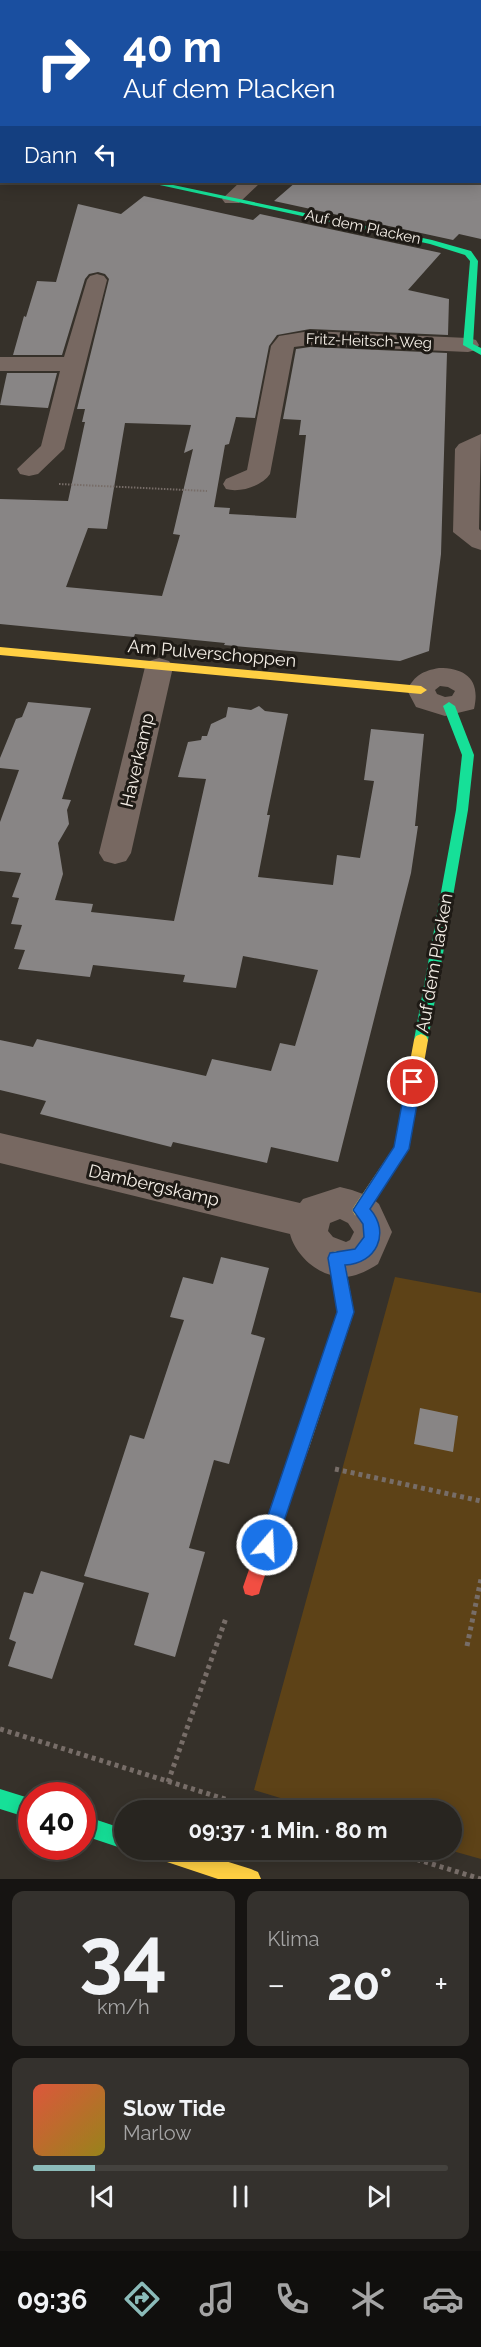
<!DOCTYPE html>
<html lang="de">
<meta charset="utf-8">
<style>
body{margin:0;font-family:Raleway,sans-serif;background:#34312d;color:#f1f3f6;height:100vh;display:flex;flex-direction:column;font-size:22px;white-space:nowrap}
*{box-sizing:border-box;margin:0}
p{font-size:20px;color:#a5a5a5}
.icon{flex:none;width:33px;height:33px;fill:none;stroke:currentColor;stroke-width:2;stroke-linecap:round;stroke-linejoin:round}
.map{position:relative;height:1879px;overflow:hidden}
.details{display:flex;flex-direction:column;gap:12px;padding:12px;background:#161412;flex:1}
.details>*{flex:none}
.guide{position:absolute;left:0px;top:0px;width:482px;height:183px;box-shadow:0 3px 15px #0003,0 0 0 2px #44423e;background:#1a4fa0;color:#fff;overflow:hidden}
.speed{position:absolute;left:18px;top:1782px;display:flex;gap:12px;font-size:30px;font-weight:700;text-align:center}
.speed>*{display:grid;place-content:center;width:78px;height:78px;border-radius:50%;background:#282520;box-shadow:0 3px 15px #0003,0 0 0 2px #44423e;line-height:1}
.speed .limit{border:9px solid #d22;background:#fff;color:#111}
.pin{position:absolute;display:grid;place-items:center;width:51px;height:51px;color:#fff;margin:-26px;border:3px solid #fff;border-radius:50%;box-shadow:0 2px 6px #0007}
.me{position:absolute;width:66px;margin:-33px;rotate:19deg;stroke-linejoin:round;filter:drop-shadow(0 0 4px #0008)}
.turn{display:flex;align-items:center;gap:21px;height:126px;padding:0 24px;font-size:27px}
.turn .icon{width:78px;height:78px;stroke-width:2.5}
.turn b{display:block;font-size:42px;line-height:51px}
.then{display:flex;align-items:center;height:57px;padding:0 24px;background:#0003;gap:12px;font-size:22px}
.big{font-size:45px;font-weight:700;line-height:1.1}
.details .widget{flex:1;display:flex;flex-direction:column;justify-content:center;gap:9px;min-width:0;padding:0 21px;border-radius:12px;background:#34312d}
.details .dial{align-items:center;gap:0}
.dial b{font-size:78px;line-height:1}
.song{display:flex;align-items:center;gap:18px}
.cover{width:72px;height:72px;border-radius:9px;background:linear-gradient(135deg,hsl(10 70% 55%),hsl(50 70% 35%))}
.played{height:6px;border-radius:3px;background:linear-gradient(90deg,#8bbbb9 15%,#44423e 15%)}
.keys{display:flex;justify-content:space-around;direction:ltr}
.heat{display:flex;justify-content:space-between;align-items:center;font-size:33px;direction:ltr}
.details .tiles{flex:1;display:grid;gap:12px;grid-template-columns:1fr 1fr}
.widget:last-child{grid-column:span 2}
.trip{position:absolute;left:114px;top:1800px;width:348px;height:60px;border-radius:30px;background:#282520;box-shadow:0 3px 15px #0003,0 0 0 2px #44423e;font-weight:700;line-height:60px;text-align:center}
.menu{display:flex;height:96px;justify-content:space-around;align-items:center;background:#100f0d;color:#a5a5a5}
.menu .icon{width:42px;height:42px}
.menu .current{color:#8bbbb9}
.menu b{font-size:27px;color:#f1f3f6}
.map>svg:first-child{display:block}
.green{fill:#5d4217}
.building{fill:#888585;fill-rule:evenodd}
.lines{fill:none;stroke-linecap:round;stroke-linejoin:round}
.path-far1{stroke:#776d68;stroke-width:2;stroke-dasharray:1.5 1.5;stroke-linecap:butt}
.path{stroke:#776d68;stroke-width:5;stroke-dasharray:4 4;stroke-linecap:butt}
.street{fill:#776861;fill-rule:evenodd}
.fast{fill:#16e098;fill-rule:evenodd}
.slow{fill:#ffcf43;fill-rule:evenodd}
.jam{fill:#f24e42;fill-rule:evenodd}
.route{fill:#1a73e8;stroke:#114b97;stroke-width:1.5}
.labels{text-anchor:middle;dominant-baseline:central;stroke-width:6;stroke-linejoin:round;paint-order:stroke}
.far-street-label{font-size:15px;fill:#f5efe7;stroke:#1e1a15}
.street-label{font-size:18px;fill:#f5efe7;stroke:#1e1a15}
</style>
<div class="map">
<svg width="481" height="1879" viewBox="0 0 481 1879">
<rect width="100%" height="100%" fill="#36312a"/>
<path class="green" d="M231 0H481V71L480 2 229 1Z
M395 1277 481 1293V1859L449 1850H452V1810H320L254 1790Z"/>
<path class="building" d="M296 182H481V239L459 234 453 240 274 201Z
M144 196 253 220 260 214 441 253 408 290 449 299 448 335 310 329 277 335 269 346 255 418 236 417 229 444 225 445 214 507 230 508 229 514 296 518 306 435H299L301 420 283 419 296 349 310 347 447 353 441 554 429 651 400 661 224 645 225 643 135 634 134 637 0 624V499L68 501 85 422H82L85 409H77L109 279 105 274 98 272 89 274 85 279 62 355H13L24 316 26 317 37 281 56 282 78 204 121 214ZM125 423 191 425 184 453 193 449 173 534 180 535 162 596 66 587 88 528 107 529Z
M7 373H57L48 408 0 405Z
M28 702 91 708 62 799 71 800 67 810 69 824 58 843 63 874 55 900 93 904 91 912 174 921 206 779 178 777 188 742 201 740 202 736H207L211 724 226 717 228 707 251 710 259 706 265 711 288 714 267 815H270L258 877 333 885 337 855 360 858 374 781 364 780 371 729 424 734 415 826H418L411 873 338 1162 271 1147 267 1163 173 1142 171 1147 40 1114 46 1101 0 1090V1040L33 1047 37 1039 206 1076 212 1059 271 1071 280 1043 295 1046 318 970 243 956 236 988 183 982 185 975 93 965 90 977 18 969 25 950 14 949 22 925 11 924 19 898 12 897 21 873 0 871V822L19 770 0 768V758L16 719 22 717Z
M221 1257 269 1268 251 1334 265 1338 229 1464 214 1460 189 1548 205 1552 175 1657 134 1645 149 1593 84 1576 130 1435 144 1439 171 1358 184 1320 170 1317 183 1277 213 1284Z
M420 1408 458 1416 453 1452 414 1444Z
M41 1571 84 1583 52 1679 8 1666 16 1642 9 1639 24 1592 33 1594Z"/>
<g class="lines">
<path class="path-far1" d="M59 484 207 491"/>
<path class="path" d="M335 1469 481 1501
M467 1646 481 1579
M0 1729 260 1810
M168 1782 226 1618
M386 1850 481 1879"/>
<path class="street" d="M480 113H481V123H480Z
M0 142H2V154H0Z
M240 182H261L239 203H225L222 199Z
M97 274 104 276 107 280 64 449 38 474 29 476 20 474 17 469 41 446 60 371H0V357H64L87 280 90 276Z
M310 331 468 338 476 340 479 345 476 350 468 352 310 345 294 347 270 474C262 486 240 493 226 489L223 484 226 479 247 470 271 346 279 336Z
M481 434 479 529 481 531V550L472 547 453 532 455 449 459 444Z
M159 658 169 661 173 667 131 853 126 861 115 864 104 861 99 853 145 667 149 661Z
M439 668C465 668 481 679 474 709L445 716 416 707 407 690C415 675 423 671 439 668ZM440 686 448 687 455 691 452 696 445 697 437 694 435 690Z
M0 1133 300 1203 303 1199 340 1187 352 1190 371 1197 379 1204 392 1232 378 1264C370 1269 361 1274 352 1276 325 1282 296 1258 290 1234L0 1163ZM340 1219 348 1223 354 1232 350 1240 346 1242 333 1237 328 1231 330 1223Z"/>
<path class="fast" d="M200 0H207L199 2Z
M0 140H2L0 145Z
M146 182H159L432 240 471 251 478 261 473 344 481 348V355L463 345 470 261 465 255 430 244Z
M449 702 455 706 474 755 468 810 428 1040 426 1044H416L414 1040 456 810 462 755 443 706Z
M0 1789 32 1799V1819L0 1809Z
M82 1815 124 1829V1849L82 1835Z"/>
<path class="slow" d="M0 647 421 686 427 690 421 694 0 655Z
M421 1034 426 1036 428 1040 409 1149 365 1215 360 1217 355 1215 352 1210 355 1205 394 1147 414 1040 416 1036Z
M336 1251 342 1253 344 1258 354 1312 309 1448 306 1454 300 1456 294 1454 291 1448 338 1312 328 1258 330 1253Z
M149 1850H190L251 1869 258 1872 261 1879H218L152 1857Z"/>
<path class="jam" d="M300 1440 306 1442 309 1448 261 1587 259 1594 252 1596 245 1594 243 1587 291 1448 294 1442Z"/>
</g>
<path class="route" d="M413 1076 418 1078 421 1082 409 1149 370 1209C391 1233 376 1264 345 1265L354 1312 276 1545 273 1551 267 1554 260 1551 258 1545 337 1312 328 1258 330 1253 355 1249 364 1237 363 1224 353 1210 394 1147 406 1082 408 1078Z"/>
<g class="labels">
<g class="far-street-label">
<text transform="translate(363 227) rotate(12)">Auf dem Placken</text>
<text transform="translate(369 341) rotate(2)">Fritz-Heitsch-Weg</text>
</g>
<g class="street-label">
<text transform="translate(212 653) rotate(5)">Am Pulverschoppen</text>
<text transform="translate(137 760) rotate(-77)">Haverkamp</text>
<text transform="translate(434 963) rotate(-80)">Auf dem Placken</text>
<text transform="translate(154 1185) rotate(13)">Dambergskamp</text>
</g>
</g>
</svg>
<div class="speed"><div class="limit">40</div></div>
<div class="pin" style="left:413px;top:1082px;background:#d93025"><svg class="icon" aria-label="arrive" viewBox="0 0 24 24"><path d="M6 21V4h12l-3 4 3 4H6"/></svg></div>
<svg class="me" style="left:267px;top:1545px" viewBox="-20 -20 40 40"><circle r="17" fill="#1a73e8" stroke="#fff" stroke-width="3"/><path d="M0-11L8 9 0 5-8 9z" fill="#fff"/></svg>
<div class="trip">09:37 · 1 Min. · 80 m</div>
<div class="guide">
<div class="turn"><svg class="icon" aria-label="right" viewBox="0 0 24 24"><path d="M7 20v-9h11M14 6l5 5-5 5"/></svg><div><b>40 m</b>Auf dem Placken</div></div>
<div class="then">Dann<svg class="icon" aria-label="left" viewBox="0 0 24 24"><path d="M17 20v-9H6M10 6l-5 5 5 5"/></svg></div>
</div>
</div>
<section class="details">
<div class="tiles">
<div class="widget dial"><b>34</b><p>km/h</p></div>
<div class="widget"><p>Klima</p>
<div class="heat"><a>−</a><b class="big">20°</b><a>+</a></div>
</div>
<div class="widget">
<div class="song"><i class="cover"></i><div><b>Slow Tide</b><p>Marlow</p></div></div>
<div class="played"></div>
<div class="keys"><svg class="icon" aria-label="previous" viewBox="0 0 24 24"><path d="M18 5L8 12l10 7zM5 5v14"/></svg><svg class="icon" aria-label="pause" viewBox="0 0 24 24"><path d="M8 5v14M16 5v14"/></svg><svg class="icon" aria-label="next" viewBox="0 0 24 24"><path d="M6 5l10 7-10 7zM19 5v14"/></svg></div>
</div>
</div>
</section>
<nav class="menu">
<b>09:36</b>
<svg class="icon current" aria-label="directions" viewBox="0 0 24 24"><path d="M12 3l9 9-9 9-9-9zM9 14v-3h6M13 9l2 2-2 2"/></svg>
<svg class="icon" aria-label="music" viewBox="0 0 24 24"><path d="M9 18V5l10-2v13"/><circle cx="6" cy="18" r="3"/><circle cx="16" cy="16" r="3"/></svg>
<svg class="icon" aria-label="phone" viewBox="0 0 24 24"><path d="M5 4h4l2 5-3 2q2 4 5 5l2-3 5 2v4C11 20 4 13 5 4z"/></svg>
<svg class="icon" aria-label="climate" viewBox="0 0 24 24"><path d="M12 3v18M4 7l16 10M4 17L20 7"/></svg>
<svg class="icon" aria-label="car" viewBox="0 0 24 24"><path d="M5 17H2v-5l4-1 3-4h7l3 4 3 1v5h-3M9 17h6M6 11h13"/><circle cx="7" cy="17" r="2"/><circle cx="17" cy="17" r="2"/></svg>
</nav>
